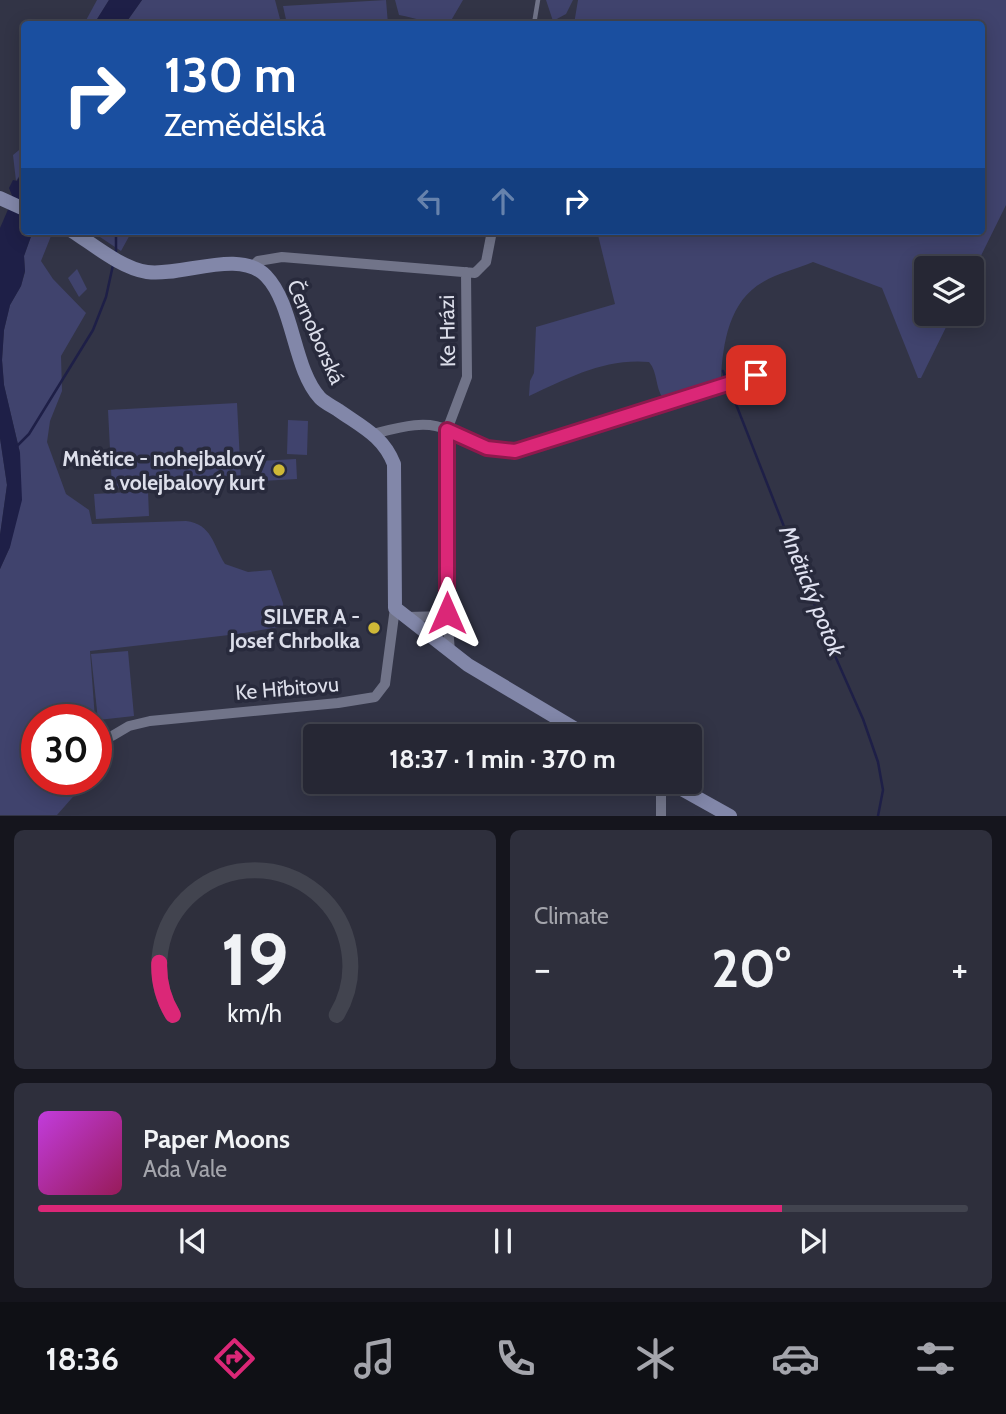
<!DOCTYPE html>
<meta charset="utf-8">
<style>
body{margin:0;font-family:Cabin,sans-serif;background:#2e2f3c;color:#f1f3f6;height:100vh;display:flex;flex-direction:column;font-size:26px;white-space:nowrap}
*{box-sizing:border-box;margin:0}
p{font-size:23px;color:#a4a5ac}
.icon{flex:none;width:38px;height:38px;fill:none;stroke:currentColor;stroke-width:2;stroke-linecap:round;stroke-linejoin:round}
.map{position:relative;height:816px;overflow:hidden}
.drawer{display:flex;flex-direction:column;gap:14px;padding:14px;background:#15151d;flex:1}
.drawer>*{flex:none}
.hud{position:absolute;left:21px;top:21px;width:964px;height:214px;border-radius:7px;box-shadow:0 4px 18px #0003,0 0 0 2px #42444f;background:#1a4fa0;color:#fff;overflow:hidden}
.buttons{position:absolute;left:914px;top:256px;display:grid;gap:14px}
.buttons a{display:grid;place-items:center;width:70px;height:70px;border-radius:7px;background:#262734;box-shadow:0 4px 18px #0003,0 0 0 2px #42444f;font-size:35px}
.speed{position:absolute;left:21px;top:704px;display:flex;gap:14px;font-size:35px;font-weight:700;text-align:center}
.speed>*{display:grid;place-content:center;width:91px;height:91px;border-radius:50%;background:#262734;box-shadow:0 4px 18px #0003,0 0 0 2px #42444f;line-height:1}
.speed .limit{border:10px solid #d22;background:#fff;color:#111}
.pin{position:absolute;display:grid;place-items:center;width:60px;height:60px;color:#fff;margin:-30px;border-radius:14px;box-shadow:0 4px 10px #0006}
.me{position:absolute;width:77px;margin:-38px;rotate:0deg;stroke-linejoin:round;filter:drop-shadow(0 0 5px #0008)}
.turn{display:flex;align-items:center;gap:24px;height:147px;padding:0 28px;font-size:32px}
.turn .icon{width:91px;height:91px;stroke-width:2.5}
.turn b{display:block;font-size:49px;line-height:60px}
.lanes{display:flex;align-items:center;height:66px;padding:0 28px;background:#0003;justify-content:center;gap:35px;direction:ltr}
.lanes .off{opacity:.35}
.big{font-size:52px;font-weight:700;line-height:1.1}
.drawer .widget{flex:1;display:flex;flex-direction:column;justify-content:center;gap:10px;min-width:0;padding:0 24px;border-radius:10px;background:#2e2f3c}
.drawer .dial{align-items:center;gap:0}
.dial svg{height:182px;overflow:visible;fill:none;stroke:#42444f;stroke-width:7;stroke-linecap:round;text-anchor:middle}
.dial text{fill:#f1f3f6;stroke:none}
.song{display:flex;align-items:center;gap:21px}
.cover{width:84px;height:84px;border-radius:10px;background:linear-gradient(135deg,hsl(290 70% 55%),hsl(330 70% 35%))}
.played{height:7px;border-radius:4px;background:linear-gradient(90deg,#db2777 80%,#42444f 80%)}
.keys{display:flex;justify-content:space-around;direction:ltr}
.heat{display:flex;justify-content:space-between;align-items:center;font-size:38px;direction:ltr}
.drawer .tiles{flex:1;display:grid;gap:14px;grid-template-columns:1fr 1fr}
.widget:last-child{grid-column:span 2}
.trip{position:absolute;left:303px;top:724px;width:399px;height:70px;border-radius:7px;background:#262734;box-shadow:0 4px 18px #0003,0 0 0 2px #42444f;font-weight:700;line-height:70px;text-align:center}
.dock{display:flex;height:112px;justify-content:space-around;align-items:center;background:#0f1015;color:#a4a5ac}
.dock .icon{width:49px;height:49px}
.dock .current{color:#db2777}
.dock b{font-size:32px;color:#f1f3f6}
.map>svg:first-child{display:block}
.green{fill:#40436d}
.water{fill:#1e1f47}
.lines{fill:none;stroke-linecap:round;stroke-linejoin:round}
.stream{stroke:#1e1f47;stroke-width:2.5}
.lane{stroke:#717489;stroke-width:4.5}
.street{stroke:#717489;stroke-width:10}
.secondary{stroke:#8287a9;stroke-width:14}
.route-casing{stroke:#8e194d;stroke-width:18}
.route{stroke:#db2777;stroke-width:12}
.poi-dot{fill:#cfb837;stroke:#282a3c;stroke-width:2.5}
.labels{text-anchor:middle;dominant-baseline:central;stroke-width:7;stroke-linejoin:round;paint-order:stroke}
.street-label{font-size:21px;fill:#dcdeea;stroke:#282a3c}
.poi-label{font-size:21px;font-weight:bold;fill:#dcdeea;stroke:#282a3c;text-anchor:end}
.water-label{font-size:23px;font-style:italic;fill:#e0e2f1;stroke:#282a3c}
</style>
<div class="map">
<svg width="1006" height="816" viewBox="0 0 1006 816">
<rect width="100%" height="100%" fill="#323446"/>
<path class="green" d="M97 0H109L94 24H84Z
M142 0H275L280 19 276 24H181L175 22 170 24H125Z
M386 0 388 24H287L283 6Z
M395 0H463L449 24C431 24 416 18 399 15Z
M546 0H573L566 14 553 21Z
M578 0H1006V205L971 276V268H926V313H953L921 378H918L882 288 813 262C797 269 778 273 763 282 729 301 723 343 721 378L714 382 663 398C655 388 658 372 649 362 605 358 568 378 529 396L530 381 534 373 536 327 615 304 597 231H982V24H574Z
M24 146V169L16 181 13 155Z
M33 231H53L41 261 53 279 86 313 61 356 62 391 50 421 47 442 66 494 89 510 92 524 186 521C212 524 213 545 225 564L248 572 271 570 283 603 285 626 238 634 90 651 95 719H37V779H86V782L57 815H0V569L10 547 20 453 4 385 2 360 4 330 10 305 21 286 25 272 24 256Z
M91 231H132L121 251Z
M77 269 87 289 79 297 68 278Z
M237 403 241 481 112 488 108 410Z
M288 420 308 421 307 455 287 454Z
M0 438 7 485 0 535Z
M296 459 297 479 261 481 260 461Z
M148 491 149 516 96 519 94 494Z
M128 651 134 716 98 720 91 654Z"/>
<path class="water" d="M109 0H142L125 24H94Z
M24 169V231H33L24 256 25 271 21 286 10 305 4 330 2 360 4 385 20 453 22 500 10 547 0 569V535L7 485 0 438V228L13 198 9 188 13 180 17 181Z"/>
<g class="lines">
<path class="stream" d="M116 252V231
M723 371 832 649 863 719 878 762 883 790 878 816
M17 446 29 434 93 330 106 297 113 265"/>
<path class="lane" d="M534 24 538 0
M447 430 487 448 515 451 756 375"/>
<path class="street" d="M253 266 258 261 282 257 475 273 486 262 492 231
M373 434C397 428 426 419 447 430
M407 617 447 616
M450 652 447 613V430L467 377 466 272
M112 736 129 726 150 721 338 703 375 697 385 684 395 608
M661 782V816"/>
<path class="secondary" d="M0 198 24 209
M72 231C94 245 121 268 147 272 182 277 239 248 266 276 294 305 293 369 320 398 325 403 332 406 338 410 362 427 383 436 394 464L395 608 468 665 589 737
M669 782 730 816"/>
</g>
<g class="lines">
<g class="route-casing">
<path id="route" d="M447 613V430L487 448 515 451 756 375"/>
</g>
<use href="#route" class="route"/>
</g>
<g class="poi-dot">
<circle cx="279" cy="470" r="7"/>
<circle cx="374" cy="628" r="7"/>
</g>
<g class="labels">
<g class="street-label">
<text transform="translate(447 331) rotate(-91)">Ke Hrázi</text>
<text transform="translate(316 332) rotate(66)">Černoborská</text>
<text transform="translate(287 688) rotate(-5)">Ke Hřbitovu</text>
</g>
<g class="poi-label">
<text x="265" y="458">Mnětice - nohejbalový<tspan x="265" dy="24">a volejbalový kurt</tspan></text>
<text x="360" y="616">SILVER A -<tspan x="360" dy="24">Josef Chrbolka</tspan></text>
</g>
<g class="water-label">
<text transform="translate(812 591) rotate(68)">Mnětický potok</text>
</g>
</g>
</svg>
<div class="buttons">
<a><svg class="icon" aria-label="layers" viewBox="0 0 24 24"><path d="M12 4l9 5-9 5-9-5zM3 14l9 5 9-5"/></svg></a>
</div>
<div class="speed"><div class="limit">30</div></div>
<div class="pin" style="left:756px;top:375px;background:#d93025"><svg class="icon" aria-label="arrive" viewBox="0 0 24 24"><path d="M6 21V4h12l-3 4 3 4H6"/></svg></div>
<svg class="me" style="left:447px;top:613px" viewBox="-20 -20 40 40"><path d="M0-17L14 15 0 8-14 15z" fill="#db2777" stroke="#fff" stroke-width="4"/></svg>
<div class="trip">18:37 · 1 min · 370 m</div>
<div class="hud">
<div class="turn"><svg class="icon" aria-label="right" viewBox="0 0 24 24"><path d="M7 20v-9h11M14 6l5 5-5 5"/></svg><div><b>130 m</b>Zemědělská</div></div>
<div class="lanes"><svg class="icon off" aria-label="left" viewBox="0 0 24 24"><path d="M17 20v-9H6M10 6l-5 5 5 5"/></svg><svg class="icon off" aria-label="ahead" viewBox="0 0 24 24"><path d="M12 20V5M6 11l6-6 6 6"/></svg><svg class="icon" aria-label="right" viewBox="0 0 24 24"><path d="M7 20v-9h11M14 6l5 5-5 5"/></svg></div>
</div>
</div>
<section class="drawer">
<div class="tiles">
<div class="widget dial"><svg viewBox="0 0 100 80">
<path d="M14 69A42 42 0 1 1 86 69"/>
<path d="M14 69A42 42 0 0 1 8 46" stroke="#db2777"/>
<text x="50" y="56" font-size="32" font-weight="700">19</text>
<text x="50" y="72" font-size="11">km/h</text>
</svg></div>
<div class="widget"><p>Climate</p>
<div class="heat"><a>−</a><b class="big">20°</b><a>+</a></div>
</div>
<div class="widget">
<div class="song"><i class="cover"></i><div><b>Paper Moons</b><p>Ada Vale</p></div></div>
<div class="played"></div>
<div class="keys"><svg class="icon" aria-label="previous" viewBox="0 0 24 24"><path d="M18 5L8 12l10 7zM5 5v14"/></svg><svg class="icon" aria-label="pause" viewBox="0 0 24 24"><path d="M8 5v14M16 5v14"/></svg><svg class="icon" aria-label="next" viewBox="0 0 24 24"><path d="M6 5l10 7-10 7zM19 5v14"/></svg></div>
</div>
</div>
</section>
<nav class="dock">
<b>18:36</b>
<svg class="icon current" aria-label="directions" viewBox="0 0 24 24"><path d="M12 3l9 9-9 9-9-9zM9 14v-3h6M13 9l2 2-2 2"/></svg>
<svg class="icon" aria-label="music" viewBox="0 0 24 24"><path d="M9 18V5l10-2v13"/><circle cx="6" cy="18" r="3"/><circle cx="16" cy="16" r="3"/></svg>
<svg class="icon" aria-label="phone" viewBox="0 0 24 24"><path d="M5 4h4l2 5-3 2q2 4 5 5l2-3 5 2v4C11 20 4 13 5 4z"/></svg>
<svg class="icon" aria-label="climate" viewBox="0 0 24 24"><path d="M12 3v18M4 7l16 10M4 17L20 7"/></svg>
<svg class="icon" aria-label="car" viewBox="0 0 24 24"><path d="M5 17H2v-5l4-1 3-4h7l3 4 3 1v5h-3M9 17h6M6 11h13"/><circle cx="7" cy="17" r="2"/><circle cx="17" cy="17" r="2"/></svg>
<svg class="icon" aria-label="filters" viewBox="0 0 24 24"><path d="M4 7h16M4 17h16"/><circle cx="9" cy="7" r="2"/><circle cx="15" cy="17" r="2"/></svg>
</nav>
